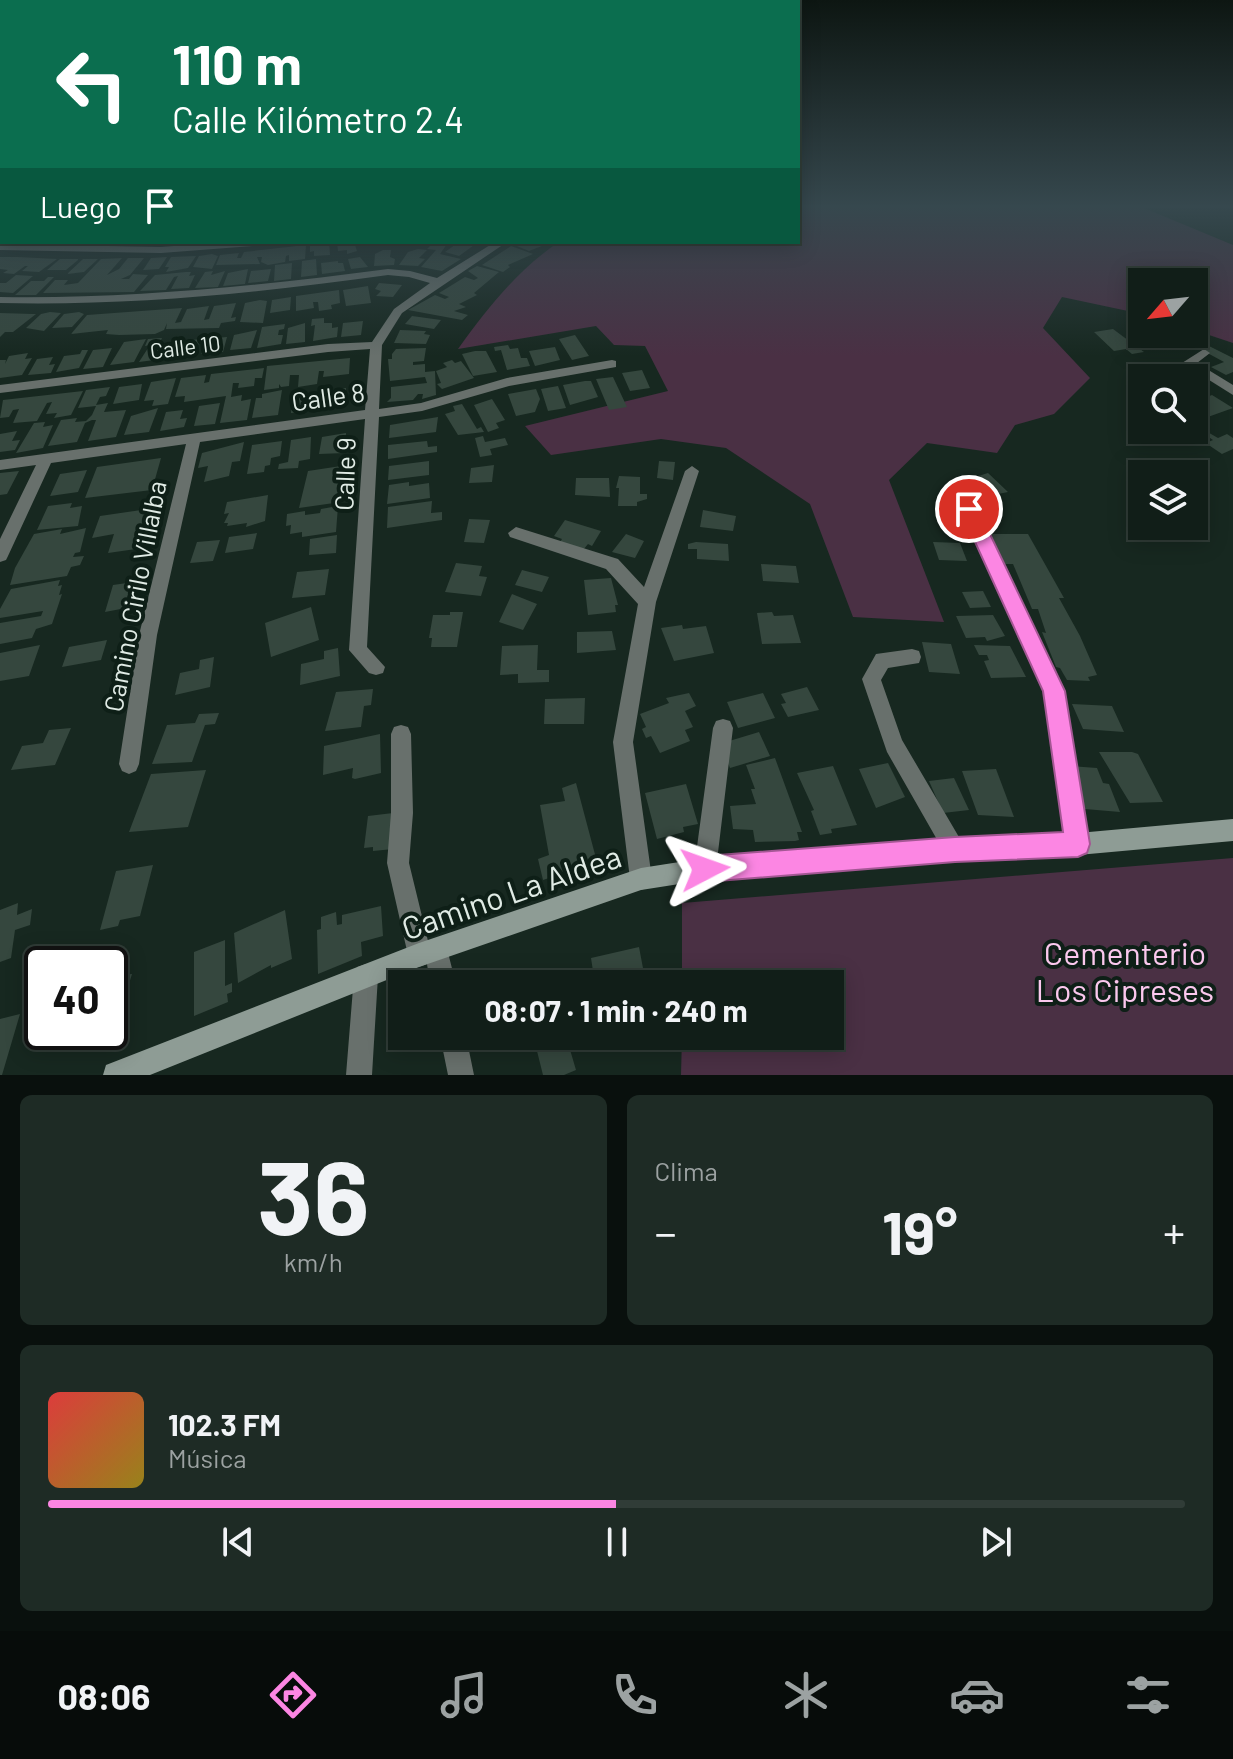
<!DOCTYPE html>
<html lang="es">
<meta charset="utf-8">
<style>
body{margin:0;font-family:Barlow,sans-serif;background:#1e2b25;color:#f1f3f6;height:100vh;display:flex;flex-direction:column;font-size:30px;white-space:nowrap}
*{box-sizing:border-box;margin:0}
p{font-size:26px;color:#9ca2a2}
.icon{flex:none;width:44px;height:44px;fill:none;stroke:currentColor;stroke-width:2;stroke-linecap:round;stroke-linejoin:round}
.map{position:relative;height:1075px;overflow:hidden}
.side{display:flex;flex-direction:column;gap:20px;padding:20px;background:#09100d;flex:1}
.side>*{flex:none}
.top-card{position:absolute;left:0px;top:0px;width:800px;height:244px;box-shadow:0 4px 20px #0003,0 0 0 2px #303c37;background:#0b6e4f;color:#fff;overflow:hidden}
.needle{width:52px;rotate:242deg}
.controls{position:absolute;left:1128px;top:268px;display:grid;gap:16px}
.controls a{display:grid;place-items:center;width:80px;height:80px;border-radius:0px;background:#111e18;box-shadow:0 4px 20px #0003,0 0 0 2px #303c37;font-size:40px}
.speed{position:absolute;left:24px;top:946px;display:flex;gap:16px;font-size:40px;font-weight:700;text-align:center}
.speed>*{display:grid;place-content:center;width:104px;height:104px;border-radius:50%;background:#111e18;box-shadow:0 4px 20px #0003,0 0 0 2px #303c37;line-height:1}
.speed .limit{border:4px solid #111;border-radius:12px;background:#fff;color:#111}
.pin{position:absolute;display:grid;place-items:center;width:68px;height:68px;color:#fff;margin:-34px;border:4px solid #fff;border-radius:50%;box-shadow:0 2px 8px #0007}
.me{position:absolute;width:88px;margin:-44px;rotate:86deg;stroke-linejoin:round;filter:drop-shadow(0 0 6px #0008)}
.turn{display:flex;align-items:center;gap:28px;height:168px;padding:0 40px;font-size:36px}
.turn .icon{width:104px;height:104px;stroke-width:2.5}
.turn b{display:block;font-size:56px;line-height:68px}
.then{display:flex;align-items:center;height:76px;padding:0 40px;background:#0003;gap:16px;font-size:30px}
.big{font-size:60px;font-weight:700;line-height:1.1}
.side .tile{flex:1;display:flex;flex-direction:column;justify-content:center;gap:12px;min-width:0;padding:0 28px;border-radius:12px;background:#1e2b25}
.side .dial{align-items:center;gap:0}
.dial b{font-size:104px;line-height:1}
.song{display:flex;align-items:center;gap:24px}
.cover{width:96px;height:96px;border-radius:12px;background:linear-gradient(135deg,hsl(0 70% 55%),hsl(50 70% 35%))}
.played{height:8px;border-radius:4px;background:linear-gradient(90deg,#fc86e3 50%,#303c37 50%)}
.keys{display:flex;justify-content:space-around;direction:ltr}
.heat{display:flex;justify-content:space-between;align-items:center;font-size:44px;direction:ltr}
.side .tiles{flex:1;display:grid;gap:20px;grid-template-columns:1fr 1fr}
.tile:last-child{grid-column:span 2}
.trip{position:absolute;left:388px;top:970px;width:456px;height:80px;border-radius:0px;background:#111e18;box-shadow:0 4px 20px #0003,0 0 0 2px #303c37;font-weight:700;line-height:80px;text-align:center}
.menu{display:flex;height:128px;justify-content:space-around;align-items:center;background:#070c0a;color:#9ca2a2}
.menu .icon{width:56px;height:56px}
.menu .current{color:#fc86e3}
.menu b{font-size:36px;color:#f1f3f6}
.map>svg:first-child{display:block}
.green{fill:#4a3044}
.building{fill:#35473e}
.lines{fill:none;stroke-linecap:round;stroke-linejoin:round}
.street{fill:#68706c;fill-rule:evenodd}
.secondary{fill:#8e9c95;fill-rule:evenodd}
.route{fill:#fc86e3;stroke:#a45794;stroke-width:2}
.labels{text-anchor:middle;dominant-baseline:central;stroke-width:8;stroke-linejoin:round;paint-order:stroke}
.far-street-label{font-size:22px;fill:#e0ebe5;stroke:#0e1f17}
.street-label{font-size:26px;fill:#e0ebe5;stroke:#0e1f17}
.near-street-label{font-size:32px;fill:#e0ebe5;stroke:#0e1f17}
.near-park-label{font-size:32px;fill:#fbc8ee;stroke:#0e1f17}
</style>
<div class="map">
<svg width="1233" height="1075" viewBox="0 0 1233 1075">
<rect width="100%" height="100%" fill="#172820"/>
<path class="green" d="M798 205H1150L1144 208 1233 245V343L1194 330V282H1142V314L1062 297 1043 328 1090 378 1054 414 1015 425 997 453 927 443 889 480 944 622 853 617 810 504 726 448 661 439 551 455 525 426 668 391 645 346 614 345 596 326 458 349C487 309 517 270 559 242H798Z
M1233 858V1075H681L682 1036H830V984H682V903Z"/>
<path class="building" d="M329 242 330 255 314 256V251L310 252V245Z
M337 242H354L357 251 347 254V250L338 251Z
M434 242H454L447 244 440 254 461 259 442 271 421 267 436 250 427 249Z
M459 242H473L477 243 459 256 445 252Z
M515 242H552L529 251 512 244Z
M306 245 305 259 289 261V255L286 256 285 262 268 265 261 262 262 257H257L260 264 216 265 220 255 239 253 237 258H241L244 252Z
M511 246 533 254 508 265 510 267 503 272 482 265Z
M418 249 427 250 419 258 425 259 418 266 399 265 408 252Z
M383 250H391L390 257 395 259 394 265 374 266 375 254Z
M212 254 218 256 212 269 193 267 199 256Z
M196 256 188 268 166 272 169 267H165L171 257Z
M0 257H18L57 259 39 272 22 271 28 266H25L14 274 3 273 8 270 0 269Z
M167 257 159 269 143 270 151 258Z
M360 257 368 267 351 269 348 259Z
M122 258 107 275 119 269 128 258H144L130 275 121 279H129L133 274 148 275 134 292 43 293 55 280H68L64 285 78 283 101 259Z
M60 259H78V260L66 270H47Z
M83 259H98L84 272 67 274Z
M316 259 317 275 301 277 302 261Z
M338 261V263H343L345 271 322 274 321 263Z
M292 263 291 279 274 281 275 265Z
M477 266 499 272 474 293 477 295 459 304 466 307 454 311 468 315 462 320 408 310 435 295 445 299 449 297 439 293 465 277 474 280 478 278 468 271Z
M248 269 245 284 223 286 228 273Z
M271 269 268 281 248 283 251 271Z
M213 271 211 275 225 271 218 287 195 288 205 272Z
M186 272H191L189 276 195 275 189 288 171 289 178 276 174 277 166 290 140 291 155 275Z
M16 275 33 276 13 293 0 292V283H6Z
M48 277H54L36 295H15L31 281H44Z
M379 283 402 285 393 297 376 296 381 291 375 289Z
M368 286 371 303 346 306 343 290Z
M339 290 340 303 331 305 332 309 319 311 318 302H313L314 308 296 311V296Z
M291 297 290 310 270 313 272 300Z
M260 300 267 301 263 323 240 322 245 303Z
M236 303 231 318 236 317 235 321 221 323 219 328 166 329 167 323 164 330 155 334 119 335 106 334 108 330 71 334 87 315 182 308 175 323 181 322 187 309 209 306 204 320 209 319 214 306Z
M50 312 61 313 44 331 26 328 41 314Z
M79 312 84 314 72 327 52 328 64 314Z
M0 313 33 314H36L13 332H5L0 337Z
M412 316 441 320 434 329 405 324Z
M324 318V323H332V328L338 327 337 337 313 341 315 325 311 326 312 319Z
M363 321 361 335 341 337 343 323Z
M305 323V342L286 344 288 328Z
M285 324 284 329 279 330 278 335H283L281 344 257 348 262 327Z
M1113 329 1144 352 1132 354 1126 349 1114 351 1094 332Z
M257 330 251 348 230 350 234 335Z
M400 330 426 331 424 334 430 335 426 344 394 343Z
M575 335 589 356 572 360 559 339Z
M227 337 223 352 201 354 206 339Z
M162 338 159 344 169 343 162 359 139 362 150 345 145 346 148 339Z
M146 339 134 362 110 365 124 342Z
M200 339 195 355 173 357 178 342Z
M508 345 510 349 518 348 521 358H527L530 366 507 370 501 350 495 351 494 347Z
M1209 346 1233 358V372L1226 375 1211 367 1224 362 1200 349Z
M555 347 560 360 535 366 529 351Z
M112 348 103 367 83 369 93 350Z
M426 348 424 361 413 362V365L425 364V372L435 371 436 395 422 399 423 394H418L413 400 387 402 391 398V387L427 383 425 377 390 381 388 359H392V354L396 349Z
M82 350H88L79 368 56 372 64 356 80 354Z
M475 351H486L497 372 473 376 462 354Z
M28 353 25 359 32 358 22 375 0 378V360H6L5 364 9 356Z
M53 357 49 365 55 364 51 373 28 375 37 359Z
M350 358 349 374 323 377 324 371H319L317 384 298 387 299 375H290L289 386 281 387 279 384V388L264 390 267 366Z
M452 360 455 363 461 361 474 378 442 389 437 384 441 383 436 371 447 367 443 363Z
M1163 366 1172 368 1188 378H1165L1151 369Z
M264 368 262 378H255L254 386 238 388 239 383H233L231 397 242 395 241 401 251 399 247 420 220 423 226 396 184 402 185 396 175 397 181 378 206 375 204 383 209 382 211 374Z
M642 370 650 388 630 391 622 373Z
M613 377 627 407 609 410 596 379Z
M176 378 168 404 152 406 154 400 144 401 151 382Z
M585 381H591L598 397 570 405 563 385Z
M142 384 139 400 113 404 119 387Z
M558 386 566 408 548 411 541 389Z
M110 387 106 396 100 397 96 405 108 403 104 412 126 410 116 437 88 441 96 420H92L85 423 77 442 48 446 61 420 77 418 75 422 86 421 92 415 96 406 78 408 86 390Z
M346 388 345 405 318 409 319 400 330 399 331 390Z
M536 389 540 399 535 412 516 416 508 394Z
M282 390 278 415 252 418 256 398H262V394Z
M83 391 71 415 54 418 57 413 46 414 52 402 47 403 37 421 13 423 19 409 13 410 9 417 0 418 3 400Z
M316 392 314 410 291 413 293 395Z
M1212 395 1233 408 1205 418 1194 411V402Z
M492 399 505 420 496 423 499 428 488 432 474 405Z
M220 403 215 424 194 426 199 406Z
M462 404 477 429 481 427 484 432 458 435 445 414 455 411 453 406Z
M158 408 149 432 124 435 131 416Z
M183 410 180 419 187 418 184 427 160 431 166 412Z
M438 417 436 432 389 438 390 425Z
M45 422 43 427 53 425 43 448 16 453 34 423Z
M1204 430 1218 438 1227 434 1233 438V449L1222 454 1213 448 1206 443 1213 440 1200 431Z
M17 431 12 441 20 440 15 450 0 452V434Z
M346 433 345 453 319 454 322 437Z
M483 436 485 442 505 438 508 445 490 449 492 455 480 457 475 438Z
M311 437 310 459 299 461 298 468 278 469 279 464 288 462 291 440Z
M282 441 280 456 271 458 270 465 265 466 264 472 247 474 252 445Z
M427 441 428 447 437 446V452L388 459V445Z
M244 442 240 461 232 462 229 476 204 482 208 466 198 468 202 453Z
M161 458 152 490 85 498 97 467Z
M429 461V475L388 480 389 466Z
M659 461 675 462 673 480 657 478Z
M494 465 492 482 469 483 471 468Z
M341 466 340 472H344L343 482 339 483 341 502 299 508 308 471Z
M87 470 78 492 50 496 60 474Z
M19 471 7 494 0 495V473Z
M988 473 1008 492 998 494 1002 498 994 500 972 478Z
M619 476 640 477V494H647V499L637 502V506H618L619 488H616Z
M576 478H609L610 497 575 495Z
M409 482V486L429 483 430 498 387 504 389 485Z
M268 495 265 521 246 527 247 523 227 526 228 523H224L229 513 224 514 227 502Z
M432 501 431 513 442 512V520L387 528 388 507Z
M72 503 70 508 82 506 78 526 37 530 48 506Z
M338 506 336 532 302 537V532L290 534 291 525 286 526 287 514 305 511V515L320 513 321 509Z
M148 509 136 549 108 553 114 534 92 538 100 516Z
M703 510 736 516 733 531 700 527Z
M469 519 490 520 484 543 464 542Z
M565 520 601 531 592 546 588 544 583 550 560 542 562 539 554 536Z
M86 528 80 552 75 553 73 557 84 556 80 565 71 567 67 576 10 585 15 568 34 534 62 529 60 534Z
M257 533 253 549 225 553 229 537Z
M626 534 644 541 635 558 612 552Z
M991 534H1028L1064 598H1059L1080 636 1097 675 1088 677 1090 681 1067 680 1060 668 1056 667 1042 632 1046 633 1038 609H1032L1013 564H1005Z
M337 535 336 553 309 555 310 539Z
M220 540 213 561 190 563 197 542Z
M696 542 728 544 729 561 697 559V549H688V544Z
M933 542 960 543 967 561 939 560Z
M456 563 482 566 479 576 487 577 481 596 445 592Z
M761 564 796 566 799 583 763 581Z
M329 569 325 595 292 598 297 572Z
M522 570 549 577 542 592 515 585Z
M611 578 618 605H615L616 612 588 615 584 580Z
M60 580 58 586 62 585 59 595 62 594 52 624 36 629 32 638 0 644V623L41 616 43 611 0 618V609L11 589Z
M134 582 126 608 105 612 113 585Z
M983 591 991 607 970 608 962 592Z
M512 594 537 604 523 630 499 622Z
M311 607 319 640 271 657 265 623Z
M450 612H463L457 647H431L432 638H429L433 615H450Z
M772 612 774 616 793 615 801 643 762 644 757 613Z
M993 615 1005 636 987 641 985 637 966 638 956 616Z
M682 625 683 629 706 626 714 653 674 661 661 628Z
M612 631 616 650 577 653V632Z
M107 640 101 660 62 667 69 647Z
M922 642 951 644 960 674 929 672Z
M40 645 29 676 0 681V653Z
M538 645 537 670H549V682L518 683V674L500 675 502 646Z
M974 645 1010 646 1026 677 991 678 984 661 989 660 987 655H979Z
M338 648 340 676 300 685 301 664 324 659V651Z
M214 657 210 687 175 695 180 673 199 669 200 660Z
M807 687 819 710 788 717 781 704 786 703 781 694Z
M373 689 371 705 364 706 361 727 325 731 336 692Z
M689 693 696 706 685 711 693 727 685 730 690 741 660 753 651 736 646 738 642 729 646 727 640 714 669 703 666 698Z
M763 693 775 718 738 728 727 702Z
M585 698 584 724H544L545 699Z
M1072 704 1112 706 1124 732 1083 729Z
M219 713 215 724 205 725 192 762 152 764 167 725 195 723 199 714Z
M71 728 55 765 11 770 22 746 43 743 49 730Z
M759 732 770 756 730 768 724 753 726 742Z
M380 734 381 773 355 779 352 778 353 768 323 775 324 746Z
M1099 752H1132L1138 754 1163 802 1130 803Z
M775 758 802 832H797L799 840 795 841 755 842 753 830 733 829 730 806 756 804 751 789H755L746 765Z
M888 763 905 797 876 808 859 769Z
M833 766 857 825 831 829 832 833 820 835 811 811 814 810 797 773Z
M1070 766 1097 768 1103 783 1109 784 1120 812 1085 809Z
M996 769 1014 817 978 815 962 771Z
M206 770 188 827 129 832 151 774Z
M954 778 969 810 943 813 929 781Z
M576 783 597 862 543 880 538 859 549 855 540 805 565 801 562 788Z
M686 784 698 824 683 827 684 832 657 839 645 793Z
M393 813V849L373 851V847L364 848 368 816Z
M153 865 140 916 120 920 118 926 100 930 116 871Z
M18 903 17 915 32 909 30 925 15 930 11 958 0 962V910Z
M381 906 383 936 361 942 362 956 318 974 317 930 321 929V917L336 912 337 925 342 924V915Z
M285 910 292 959 271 968V965L238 983 234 933Z
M225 940V986L232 983V992L227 994 228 1002 194 1016V952Z
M639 947 646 984H595L591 958Z
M132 974 116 1026H110V976Z
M20 1014 2 1075H0V1019Z
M527 1036H566L576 1070 564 1075H543L534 1039 528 1042Z"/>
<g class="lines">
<path class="street" d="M226 242H270L265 245 161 253 0 250V244L161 247Z
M495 242H507L402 313 382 345 379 409 421 403 507 378 612 360 616 361V367L509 386 422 411 379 417 367 647 385 667 383 673 376 675 369 673 349 650 365 419 200 442 157 635 139 764 136 771 129 774 122 771 119 764 139 635 186 444 51 463 8 556 6 560 0 562V539L36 465 0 470V460L365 410 370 349 328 352 0 393V385L328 344 372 342 394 309 430 283 409 277 388 275C259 293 131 306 0 303V297C130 299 259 286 388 269L410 271 437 278Z
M1204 349 1210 353 1197 363 1233 385V395L1182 363Z
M692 466 699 471 656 602 633 742 652 879 649 887 641 890 633 887 630 879 613 742 638 604 606 569 510 537 508 533 516 527 618 559 644 587 685 471Z
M969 503 977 509 1064 691 1089 844 1086 852 1078 855 1070 852 1067 844 1044 691 961 509Z
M912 649 919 651 921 657 919 663 888 668 881 680 902 740 966 849 963 857 955 860 947 857 887 752 862 679 876 654Z
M723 719 730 721 733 728 716 869 713 877 705 880 697 877 694 869 713 728 716 721Z
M401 725 408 727 411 734 413 813 409 863 428 941 436 938 445 941 456 984H430L427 964 419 967 410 964 387 863 391 813V734L394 727Z
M366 964 375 967 378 976 372 1075H346L354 976 357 967Z
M440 1036H466L474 1075H448Z"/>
<path class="secondary" d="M1233 819V841L1078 855 955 860 705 880 641 890 419 967 150 1075H103L106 1065 419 943 641 868 705 858 955 838 1078 833Z"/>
</g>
<linearGradient id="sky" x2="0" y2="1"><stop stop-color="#0d1612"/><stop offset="0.58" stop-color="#36484e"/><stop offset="1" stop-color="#36484e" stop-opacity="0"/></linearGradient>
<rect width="1233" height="356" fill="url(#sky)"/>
<path class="route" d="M969 502 978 509 1065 691 1090 844 1087 853 1078 857 955 862 705 882 695 878 692 869 695 860 705 856 955 837 1063 832 1043 691 960 509Z"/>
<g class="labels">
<g class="far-street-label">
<text transform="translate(185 346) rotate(-7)">Calle 10</text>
</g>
<g class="street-label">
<text transform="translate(328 396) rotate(-8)">Calle 8</text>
<text transform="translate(344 474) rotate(-88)">Calle 9</text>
<text transform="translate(134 596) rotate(-79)">Camino Cirilo Villalba</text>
</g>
<g class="near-street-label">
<text transform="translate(511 891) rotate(-19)">Camino La Aldea</text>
</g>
<g class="near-park-label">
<text x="1125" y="952">Cementerio<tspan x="1125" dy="37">Los Cipreses</tspan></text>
</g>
</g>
</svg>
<div class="controls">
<a><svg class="needle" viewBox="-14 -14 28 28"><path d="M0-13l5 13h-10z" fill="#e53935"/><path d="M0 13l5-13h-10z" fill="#9ca2a2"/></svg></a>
<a><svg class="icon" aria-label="search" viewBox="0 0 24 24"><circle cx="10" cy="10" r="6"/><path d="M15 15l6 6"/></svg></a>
<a><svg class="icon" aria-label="layers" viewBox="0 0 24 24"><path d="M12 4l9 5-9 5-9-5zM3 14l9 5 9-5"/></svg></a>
</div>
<div class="speed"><div class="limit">40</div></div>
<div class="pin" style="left:969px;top:509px;background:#d93025"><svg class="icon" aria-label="arrive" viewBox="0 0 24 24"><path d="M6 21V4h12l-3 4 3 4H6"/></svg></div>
<svg class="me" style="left:705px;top:869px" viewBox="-20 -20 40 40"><path d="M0-17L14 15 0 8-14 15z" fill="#fc86e3" stroke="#fff" stroke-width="4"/></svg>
<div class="trip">08:07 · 1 min · 240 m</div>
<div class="top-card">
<div class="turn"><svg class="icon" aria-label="left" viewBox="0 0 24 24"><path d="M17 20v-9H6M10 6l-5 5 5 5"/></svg><div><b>110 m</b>Calle Kilómetro 2.4</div></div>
<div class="then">Luego<svg class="icon" aria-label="arrive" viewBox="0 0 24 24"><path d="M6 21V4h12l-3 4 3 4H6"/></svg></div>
</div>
</div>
<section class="side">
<div class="tiles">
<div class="tile dial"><b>36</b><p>km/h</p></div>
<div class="tile"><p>Clima</p>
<div class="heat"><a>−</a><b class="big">19°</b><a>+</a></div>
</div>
<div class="tile">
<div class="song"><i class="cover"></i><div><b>102.3 FM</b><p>Música</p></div></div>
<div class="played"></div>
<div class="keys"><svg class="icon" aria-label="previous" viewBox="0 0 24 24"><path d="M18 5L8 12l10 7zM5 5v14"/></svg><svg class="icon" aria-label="pause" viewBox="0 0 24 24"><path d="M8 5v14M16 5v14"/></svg><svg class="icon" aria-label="next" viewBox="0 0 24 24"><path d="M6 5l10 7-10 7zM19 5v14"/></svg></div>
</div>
</div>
</section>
<nav class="menu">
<b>08:06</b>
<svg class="icon current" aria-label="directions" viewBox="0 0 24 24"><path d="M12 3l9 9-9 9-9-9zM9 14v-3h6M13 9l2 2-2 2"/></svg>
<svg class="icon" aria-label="music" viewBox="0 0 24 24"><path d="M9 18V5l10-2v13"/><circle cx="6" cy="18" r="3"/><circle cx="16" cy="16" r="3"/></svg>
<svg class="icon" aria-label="phone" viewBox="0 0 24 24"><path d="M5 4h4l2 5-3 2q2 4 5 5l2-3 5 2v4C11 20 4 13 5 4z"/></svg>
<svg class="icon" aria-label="climate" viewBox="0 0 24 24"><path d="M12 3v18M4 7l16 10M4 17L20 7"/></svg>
<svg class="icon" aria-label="car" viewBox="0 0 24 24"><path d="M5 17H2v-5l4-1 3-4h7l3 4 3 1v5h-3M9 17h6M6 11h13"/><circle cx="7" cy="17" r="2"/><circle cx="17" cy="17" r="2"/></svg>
<svg class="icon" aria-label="filters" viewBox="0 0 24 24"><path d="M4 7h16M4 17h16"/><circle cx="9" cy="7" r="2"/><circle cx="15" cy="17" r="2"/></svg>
</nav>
